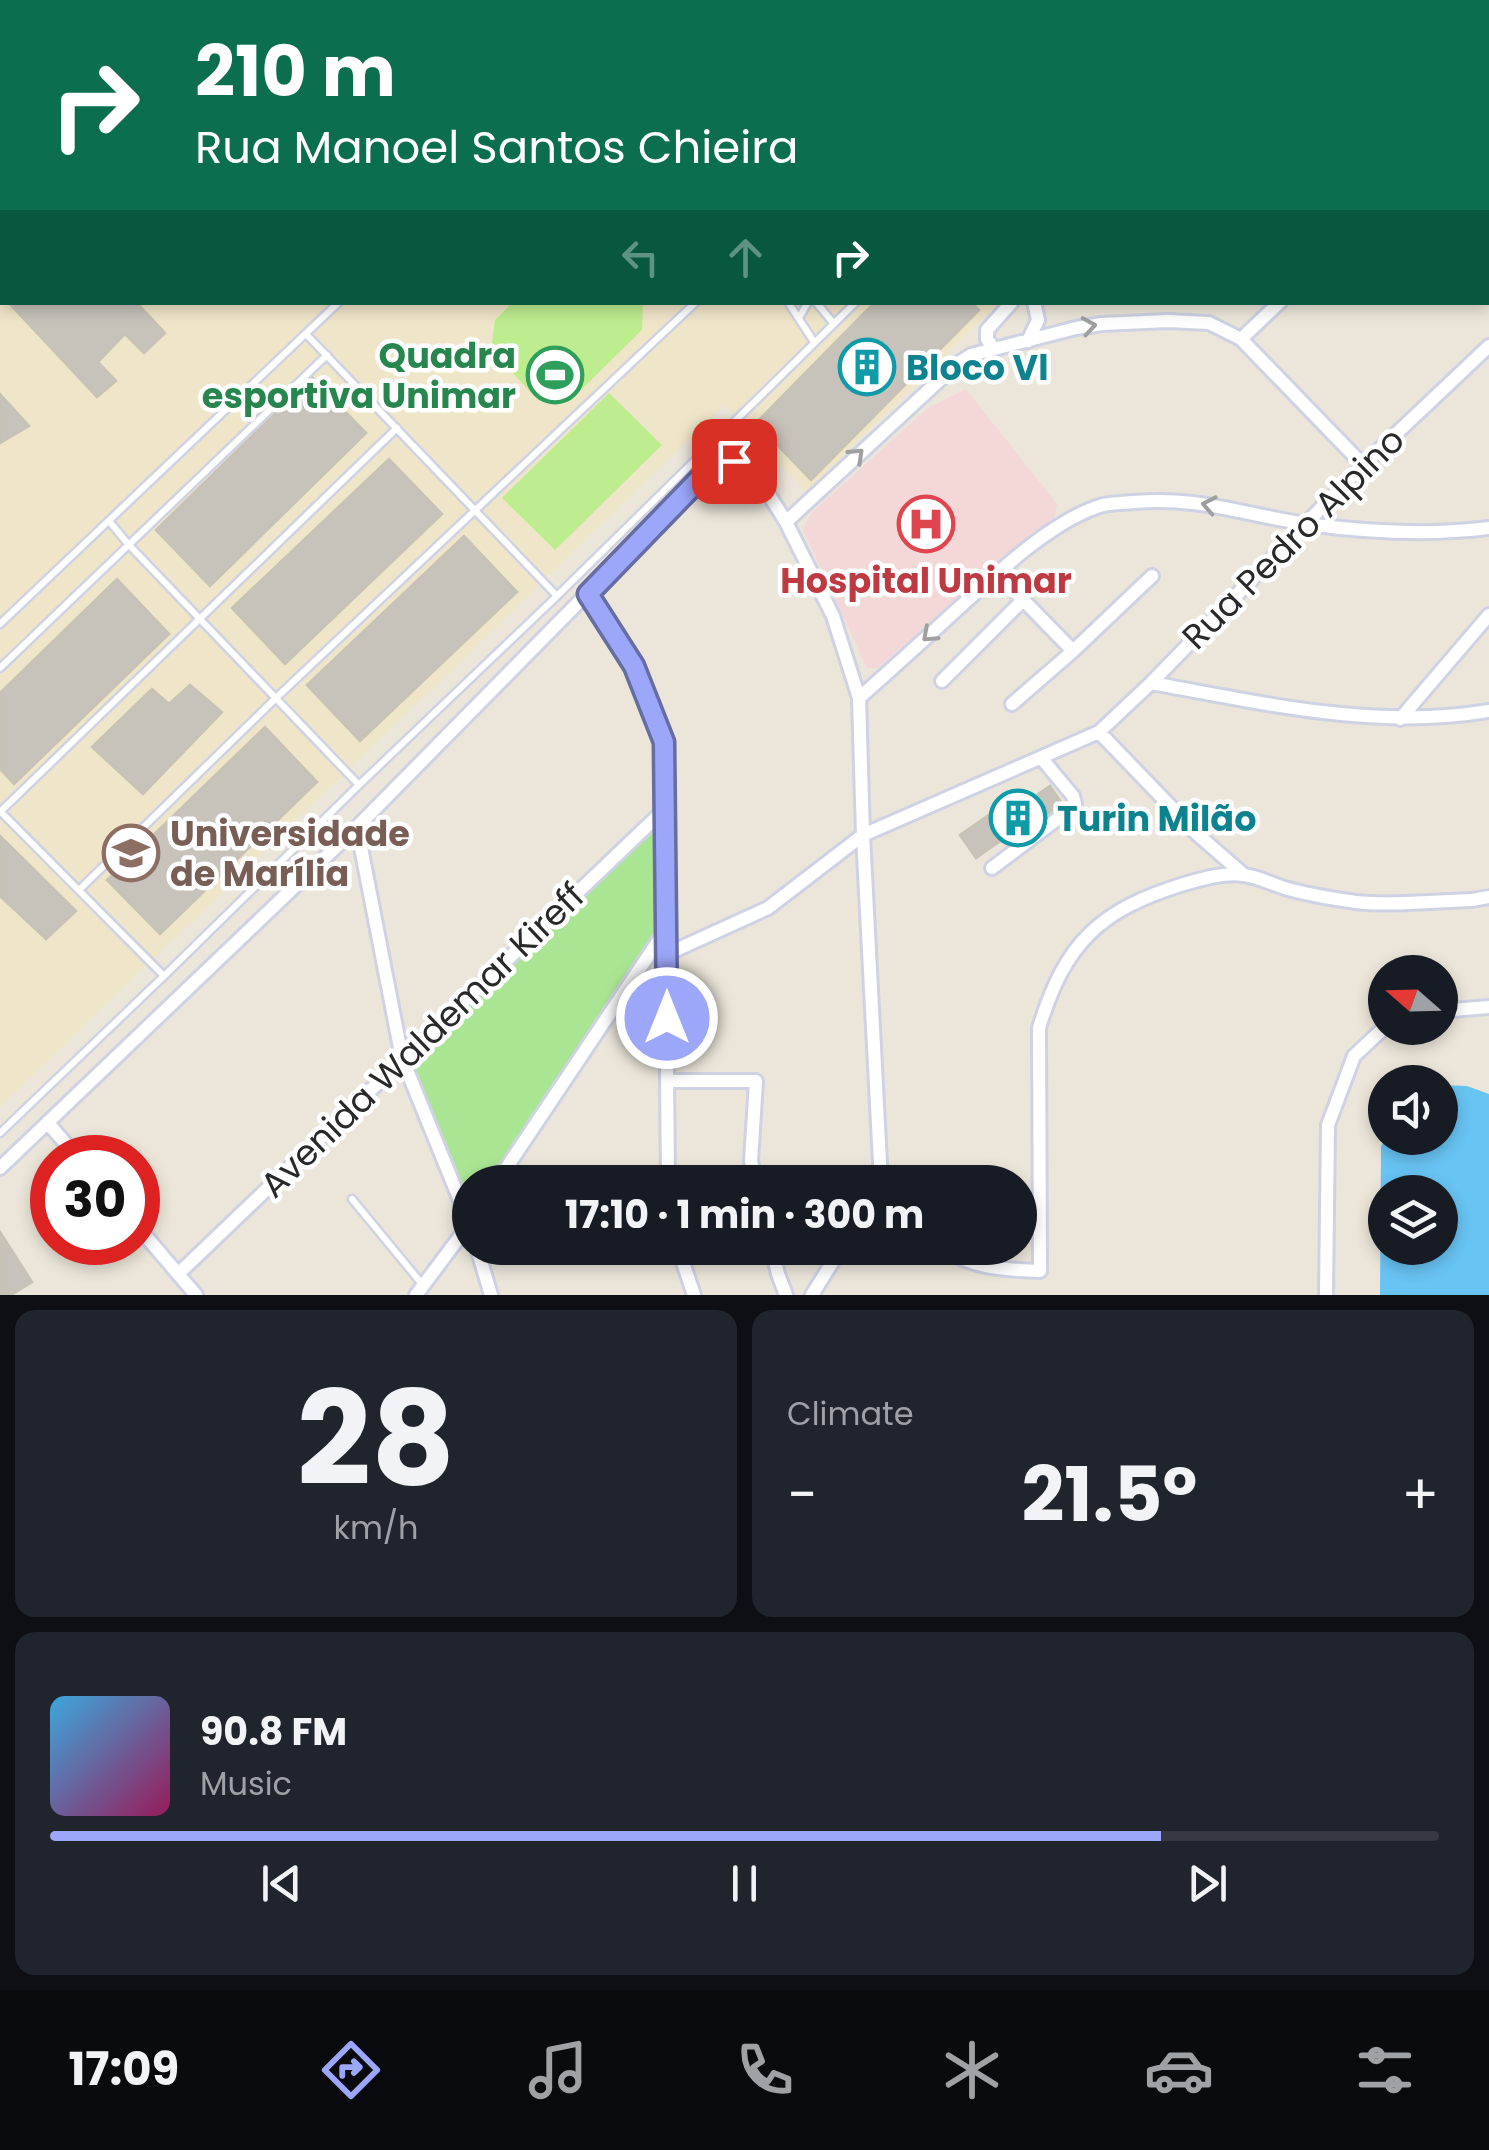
<!DOCTYPE html>
<meta charset="utf-8">
<style>
body{margin:0;font-family:Poppins,sans-serif;background:#20242c;color:#f1f3f6;height:100vh;display:flex;flex-direction:column;font-size:38px;white-space:nowrap}
*{box-sizing:border-box;margin:0}
p{font-size:32px;color:#9ea1a6}
.icon{flex:none;width:55px;height:55px;fill:none;stroke:currentColor;stroke-width:2;stroke-linecap:round;stroke-linejoin:round}
.map{position:relative;height:1295px;overflow:hidden}
.details{display:flex;flex-direction:column;gap:15px;padding:15px;background:#0d0f14;flex:1}
.details>*{flex:none}
.guide{position:absolute;left:0px;top:0px;width:1490px;height:305px;box-shadow:0 5px 15px #0003;background:#0b6e4f;color:#fff;overflow:hidden}
.needle{width:65px;rotate:290deg}
.tools{position:absolute;left:1368px;top:955px;display:grid;gap:20px}
.tools a{display:grid;place-items:center;width:90px;height:90px;border-radius:50%;background:#171b24;box-shadow:0 5px 15px #0003;font-size:50px}
.speed{position:absolute;left:30px;top:1135px;display:flex;gap:20px;font-size:50px;font-weight:700;text-align:center}
.speed>*{display:grid;place-content:center;width:130px;height:130px;border-radius:50%;background:#171b24;box-shadow:0 5px 15px #0003;line-height:1}
.speed .limit{border:15px solid #d22;background:#fff;color:#111}
.pin{position:absolute;display:grid;place-items:center;width:85px;height:85px;color:#fff;margin:-42px;border-radius:20px;box-shadow:0 5px 15px #0006}
.me{position:absolute;width:110px;margin:-55px;rotate:0deg;stroke-linejoin:round;filter:drop-shadow(0 0 8px #0008)}
.turn{display:flex;align-items:center;gap:35px;height:210px;padding:0 30px;font-size:45px}
.turn .icon{width:130px;height:130px;stroke-width:2.5}
.turn b{display:block;font-size:70px;line-height:85px}
.lanes{display:flex;align-items:center;height:95px;padding:0 30px;background:#0003;justify-content:center;gap:50px;direction:ltr}
.lanes .off{opacity:.35}
.big{font-size:75px;font-weight:700;line-height:1.1}
.details .widget{flex:1;display:flex;flex-direction:column;justify-content:center;gap:15px;min-width:0;padding:0 35px;border-radius:20px;background:#20242c}
.details .dial{align-items:center;gap:0}
.dial b{font-size:130px;line-height:1}
.song{display:flex;align-items:center;gap:30px}
.cover{width:120px;height:120px;border-radius:15px;background:linear-gradient(135deg,hsl(200 70% 55%),hsl(330 70% 35%))}
.played{height:10px;border-radius:5px;background:linear-gradient(90deg,#9ca7fa 80%,#363941 80%)}
.keys{display:flex;justify-content:space-around;direction:ltr}
.heat{display:flex;justify-content:space-between;align-items:center;font-size:55px;direction:ltr}
.details .tiles{flex:1;display:grid;gap:15px;grid-template-columns:1fr 1fr}
.widget:last-child{grid-column:span 2}
.trip{position:absolute;left:452px;top:1165px;width:585px;height:100px;border-radius:50px;background:#171b24;box-shadow:0 5px 15px #0003;font-weight:700;line-height:100px;text-align:center}
.menu{display:flex;height:160px;justify-content:space-around;align-items:center;background:#090b0e;color:#9ea1a6}
.menu .icon{width:70px;height:70px}
.menu .on{color:#9ca7fa}
.menu b{font-size:45px;color:#f1f3f6}
.map>svg:first-child{display:block}
.education{fill:#efe5c9}
.medical{fill:#f3d8d7}
.green{fill:#aae594}
.pitch{fill:#beed8f}
.water{fill:#68c4f3;fill-rule:evenodd}
.building{fill:#c7c2ba;stroke:#c7c2b4;stroke-width:2.5}
.lines{fill:none;stroke-linecap:round;stroke-linejoin:round}
.service-casing{stroke:#cfd2e3;stroke-width:11}
.minor-casing{stroke:#cfd2e3;stroke-width:18}
.service{stroke:#fff;stroke-width:6}
.minor{stroke:#fff;stroke-width:12}
.oneway{stroke:#9f9f9f}
.route-casing{stroke:#656da2;stroke-width:25}
.route{stroke:#9ca7fa;stroke-width:18}
.labels{text-anchor:middle;dominant-baseline:central;stroke-width:9;stroke-linejoin:round;paint-order:stroke}
.leisure-label{font-size:35px;font-weight:bold;fill:#27864d;stroke:#fff;text-anchor:end}
.culture-label{font-size:35px;font-weight:bold;fill:#0d838f;stroke:#fff;text-anchor:start}
.street-label{font-size:35px;fill:#292929;stroke:#fff}
.health-label{font-size:35px;font-weight:bold;fill:#be3a42;stroke:#fff}
.education-label{font-size:35px;font-weight:bold;fill:#785e54;stroke:#fff;text-anchor:start}
</style>
<div class="map">
<svg width="1489" height="1295" viewBox="0 0 1489 1295">
<rect width="100%" height="100%" fill="#ece6da"/>
<path class="education" d="M0 0H1305L1302 2H2V302L998 303 806 492 725 405 0 1107Z"/>
<path class="medical" d="M966 389 1057 504 1054 519 1007 553 878 668H867L803 530 810 514 928 408Z"/>
<path class="green" d="M667 807V928L497 1182H470V1223L402 1058Z"/>
<path class="pitch" d="M512 303H643L642 330 571 400H538L491 350 495 320Z
M609 393 662 445 555 550 502 498Z"/>
<path class="water" d="M1440 1085 1467 1086 1489 1094V1295H1380L1381 1147 1385 1137 1440 1138ZM1385 1192H1440V1248H1385Z"/>
<path class="building" d="M78 0H165V2H79Z
M893 0H1006L1008 2H896Z
M2 254V297L0 294V255Z
M8 302H136L165 333 144 353 125 334 98 362 116 381 97 397Z
M875 302H971L979 310 811 480 756 423Z
M312 377 366 433 210 586 156 530Z
M0 394 29 426 0 443Z
M389 459 442 514 285 664 232 608Z
M464 536 517 592 360 741 307 685Z
M117 579 169 634 14 784 0 769V693Z
M190 685 222 712 143 794 92 747 152 689 169 704Z
M265 727 317 782 160 934 107 880Z
M1050 786 1065 808 1026 836 1020 827 976 858 960 835 1016 796 1022 805Z
M0 836 76 911 46 939 0 896Z
M0 1232 32 1282 11 1295H0Z"/>
<g class="lines">
<g class="service-casing">
<path id="service" d="M239 0 242 2
M1085 0 1087 2
M1059 2 1061 0
M1168 2 1170 0
M0 25 2 28
M0 184 2 181
M788 302 814 342
M816 302 834 324
M799 318 808 302
M109 521 129 545 359 785
M557 596 856 302
M0 624 339 302
M0 668 327 355
M0 811 164 976 0 1133
M0 812 397 428
M79 890 276 698 696 302
M164 976 359 785 557 596 306 334
M352 1199 422 1284"/>
</g>
<g class="minor-casing">
<path id="minor" d="M1323 2 1325 0
M1488 106 1489 105
M1241 339 1280 302
M1028 341 1038 320 1034 302
M994 349 987 339V330L1012 302
M786 522 957 364 971 355 1076 328 1102 324 1168 321 1209 323 1241 339 1363 465
M997 573 1073 651
M588 594 634 666 664 742 668 1182
M942 681 1022 601
M1151 683C1263 703 1375 730 1489 711
M859 698C893 668 927 637 961 606 998 572 1054 519 1103 505 1113 503 1124 503 1134 502 1196 496 1246 515 1307 524 1367 532 1428 536 1489 528
M1012 704 1073 651 1152 576
M1400 719 1489 615
M1099 732 1197 834 1243 874
M357 827 402 1058 470 1225
M992 868 1072 808 1075 804 1073 796 1042 759
M667 954 768 908 863 835 1099 732 1151 683 1363 465 1489 346
M1440 1011 1489 1007
M667 1081H756L751 1161 756 1182
M48 1123 78 1158
M0 1168 357 827 716 463 735 461 752 468 786 522 833 616 859 698 863 835 881 1182
M497 1182 667 928
M138 1227 196 1295
M477 1248 491 1295
M678 1248 694 1295
M772 1248 778 1274 786 1295
M943 1248C970 1268 1006 1270 1040 1271L1039 1028C1065 943 1099 910 1184 884 1201 879 1225 872 1244 875 1259 877 1274 885 1288 889 1310 895 1334 899 1356 902 1390 906 1437 901 1472 900L1489 897
M178 1274 667 807
M416 1295 470 1223
M812 1295 841 1248
M1326 1295 1328 1125 1354 1056 1385 1027"/>
</g>
<use href="#service" class="service"/>
<use href="#minor" class="minor"/>
</g>
<defs><path id="oneway-chevron" d="M-2-3.5L2.5 0L-2 3.5" fill="none" stroke-width="1.6" stroke-linecap="round" stroke-linejoin="round" transform="scale(2.5)"/></defs>
<g class="oneway">
<use href="#oneway-chevron" transform="translate(1089 326) rotate(-9)"/>
<use href="#oneway-chevron" transform="translate(857 455) rotate(-43)"/>
<use href="#oneway-chevron" transform="translate(1209 505) rotate(-169)"/>
<use href="#oneway-chevron" transform="translate(929 635) rotate(138)"/>
</g>
<g class="lines">
<g class="route-casing">
<path id="route" d="M667 1018 664 742 634 666 588 594 716 462 734 461"/>
</g>
<use href="#route" class="route"/>
</g>
<defs>
<g id="building-ring" transform="scale(2.875)"><circle r="9.5" fill="#fff" stroke="#0f9aa8" stroke-width="1.5"/><path d="M-4-6H4V6H1V3H-1V6H-4ZM-2.5-4.3h1.7v1.8h-1.7ZM.8-4.3h1.7v1.8H.8ZM-2.5-1h1.7V.8h-1.7ZM.8-1h1.7V.8H.8Z" fill="#0f9aa8"/></g>
<g id="stadium-ring" transform="scale(2.875)"><circle r="9.5" fill="#fff" stroke="#2e9e5b" stroke-width="1.5"/><path d="M0-5a6.5 5 0 1 0 0 10a6.5 5 0 1 0 0-10ZM-3.5-1.8h7v3.6h-7Z" fill="#2e9e5b"/></g>
<g id="hospital-ring" transform="scale(2.875)"><circle r="9.5" fill="#fff" stroke="#e0444e" stroke-width="1.5"/><path d="M-5-5h3v3.5h4V-5h3V5h-3V1.5h-4V5h-3Z" fill="#e0444e"/></g>
<g id="university-ring" transform="scale(2.875)"><circle r="9.5" fill="#fff" stroke="#8d6e63" stroke-width="1.5"/><path d="M0-5L7-2L0 1L-7-2ZM-4 1L0 2.5L4 1V4Q0 6-4 4Z" fill="#8d6e63"/></g>
</defs>
<g fill-rule="evenodd">
<use href="#building-ring" x="867" y="367"/>
<use href="#stadium-ring" x="555" y="375"/>
<use href="#hospital-ring" x="926" y="524"/>
<use href="#building-ring" x="1018" y="818"/>
<use href="#university-ring" x="131" y="853"/>
</g>
<g class="labels">
<g class="leisure-label">
<text x="516" y="355">Quadra<tspan x="516" dy="40">esportiva Unimar</tspan></text>
</g>
<g class="culture-label">
<text x="906" y="367">Bloco Vl</text>
<text x="1057" y="818">Turin Milão</text>
</g>
<g class="street-label">
<text transform="translate(1293 538) rotate(-45)">Rua Pedro Alpino</text>
<text transform="translate(422 1040) rotate(-44)">Avenida Waldemar Kireff</text>
</g>
<g class="health-label">
<text x="926" y="580">Hospital Unimar</text>
</g>
<g class="education-label">
<text x="170" y="833">Universidade<tspan x="170" dy="40">de Marília</tspan></text>
</g>
</g>
</svg>
<div class="tools">
<a><svg class="needle" viewBox="-14 -14 28 28"><path d="M0-13l5 13h-10z" fill="#e53935"/><path d="M0 13l5-13h-10z" fill="#9ea1a6"/></svg></a>
<a><svg class="icon" aria-label="sound" viewBox="0 0 24 24"><path d="M4 9h4l5-4v14l-5-4H4zM17 9q2 3 0 6"/></svg></a>
<a><svg class="icon" aria-label="layers" viewBox="0 0 24 24"><path d="M12 4l9 5-9 5-9-5zM3 14l9 5 9-5"/></svg></a>
</div>
<div class="speed"><div class="limit">30</div></div>
<div class="pin" style="left:734px;top:461px;background:#d93025"><svg class="icon" aria-label="arrive" viewBox="0 0 24 24"><path d="M6 21V4h12l-3 4 3 4H6"/></svg></div>
<svg class="me" style="left:667px;top:1018px" viewBox="-20 -20 40 40"><circle r="17" fill="#9ca7fa" stroke="#fff" stroke-width="3"/><path d="M0-11L8 9 0 5-8 9z" fill="#fff"/></svg>
<div class="trip">17:10 · 1 min · 300 m</div>
<div class="guide">
<div class="turn"><svg class="icon" aria-label="right" viewBox="0 0 24 24"><path d="M7 20v-9h11M14 6l5 5-5 5"/></svg><div><b>210 m</b>Rua Manoel Santos Chieira</div></div>
<div class="lanes"><svg class="icon off" aria-label="left" viewBox="0 0 24 24"><path d="M17 20v-9H6M10 6l-5 5 5 5"/></svg><svg class="icon off" aria-label="ahead" viewBox="0 0 24 24"><path d="M12 20V5M6 11l6-6 6 6"/></svg><svg class="icon" aria-label="right" viewBox="0 0 24 24"><path d="M7 20v-9h11M14 6l5 5-5 5"/></svg></div>
</div>
</div>
<section class="details">
<div class="tiles">
<div class="widget dial"><b>28</b><p>km/h</p></div>
<div class="widget"><p>Climate</p>
<div class="heat"><a>−</a><b class="big">21.5°</b><a>+</a></div>
</div>
<div class="widget">
<div class="song"><i class="cover"></i><div><b>90.8 FM</b><p>Music</p></div></div>
<div class="played"></div>
<div class="keys"><svg class="icon" aria-label="previous" viewBox="0 0 24 24"><path d="M18 5L8 12l10 7zM5 5v14"/></svg><svg class="icon" aria-label="pause" viewBox="0 0 24 24"><path d="M8 5v14M16 5v14"/></svg><svg class="icon" aria-label="next" viewBox="0 0 24 24"><path d="M6 5l10 7-10 7zM19 5v14"/></svg></div>
</div>
</div>
</section>
<nav class="menu">
<b>17:09</b>
<svg class="icon on" aria-label="directions" viewBox="0 0 24 24"><path d="M12 3l9 9-9 9-9-9zM9 14v-3h6M13 9l2 2-2 2"/></svg>
<svg class="icon" aria-label="music" viewBox="0 0 24 24"><path d="M9 18V5l10-2v13"/><circle cx="6" cy="18" r="3"/><circle cx="16" cy="16" r="3"/></svg>
<svg class="icon" aria-label="phone" viewBox="0 0 24 24"><path d="M5 4h4l2 5-3 2q2 4 5 5l2-3 5 2v4C11 20 4 13 5 4z"/></svg>
<svg class="icon" aria-label="climate" viewBox="0 0 24 24"><path d="M12 3v18M4 7l16 10M4 17L20 7"/></svg>
<svg class="icon" aria-label="car" viewBox="0 0 24 24"><path d="M5 17H2v-5l4-1 3-4h7l3 4 3 1v5h-3M9 17h6M6 11h13"/><circle cx="7" cy="17" r="2"/><circle cx="17" cy="17" r="2"/></svg>
<svg class="icon" aria-label="filters" viewBox="0 0 24 24"><path d="M4 7h16M4 17h16"/><circle cx="9" cy="7" r="2"/><circle cx="15" cy="17" r="2"/></svg>
</nav>
